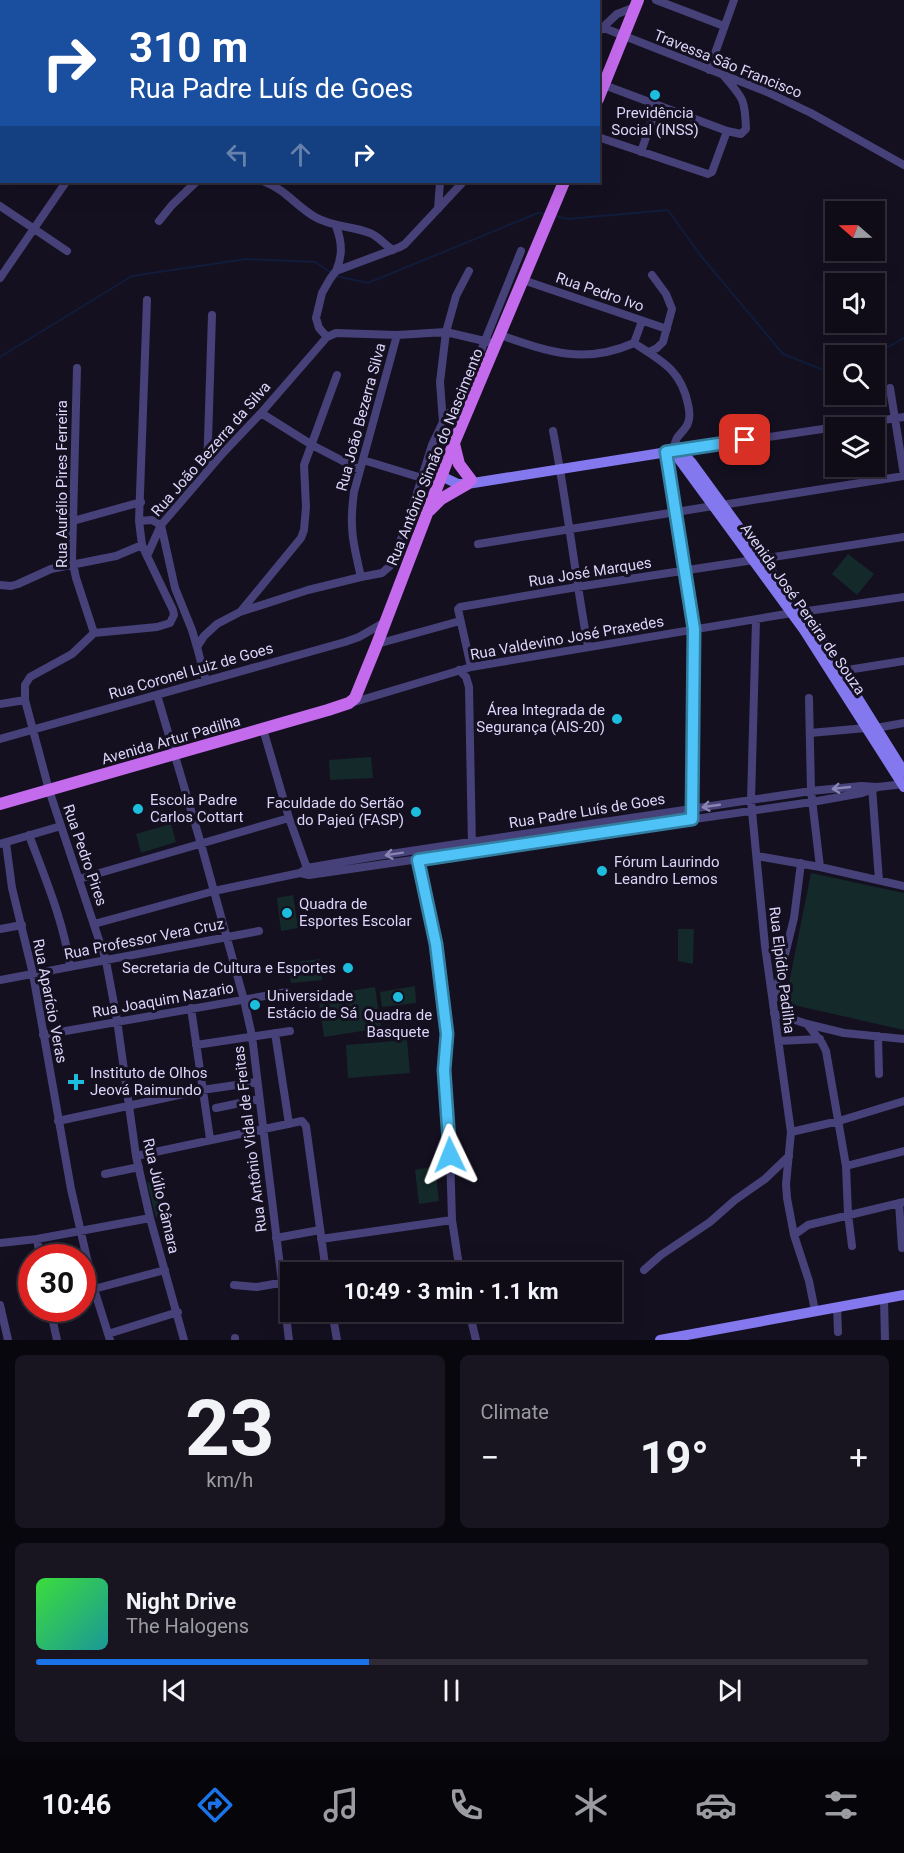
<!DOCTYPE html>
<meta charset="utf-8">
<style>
body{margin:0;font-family:Roboto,sans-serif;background:#181521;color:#f1f3f6;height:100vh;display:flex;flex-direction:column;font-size:22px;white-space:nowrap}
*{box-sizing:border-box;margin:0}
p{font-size:20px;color:#9b9ba2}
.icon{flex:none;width:33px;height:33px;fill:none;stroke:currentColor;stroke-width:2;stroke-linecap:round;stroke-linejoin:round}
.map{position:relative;height:1340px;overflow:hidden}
.sheet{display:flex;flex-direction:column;gap:15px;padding:15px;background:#08070d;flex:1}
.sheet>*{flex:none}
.top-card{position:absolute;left:0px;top:0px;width:600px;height:183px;box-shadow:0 6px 24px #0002,0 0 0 2px #2f2c37;background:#1a4fa0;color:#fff;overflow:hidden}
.needle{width:39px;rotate:290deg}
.buttons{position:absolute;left:825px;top:201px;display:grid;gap:12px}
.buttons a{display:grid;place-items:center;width:60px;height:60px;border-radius:0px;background:#0f0c18;box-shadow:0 6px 24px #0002,0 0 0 2px #2f2c37;font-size:30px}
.speed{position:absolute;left:18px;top:1244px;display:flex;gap:12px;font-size:30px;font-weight:700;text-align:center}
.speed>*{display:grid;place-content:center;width:78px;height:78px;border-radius:50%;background:#0f0c18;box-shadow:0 6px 24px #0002,0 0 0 2px #2f2c37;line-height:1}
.speed .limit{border:9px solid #d22;background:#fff;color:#111}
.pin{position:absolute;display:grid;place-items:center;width:51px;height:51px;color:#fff;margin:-26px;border-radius:12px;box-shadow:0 3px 9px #0006}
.me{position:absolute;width:66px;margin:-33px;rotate:358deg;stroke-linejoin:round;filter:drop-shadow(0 0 4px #0008)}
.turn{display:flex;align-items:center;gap:21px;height:126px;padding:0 30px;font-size:27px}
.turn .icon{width:78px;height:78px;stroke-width:2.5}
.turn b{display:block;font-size:42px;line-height:51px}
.lanes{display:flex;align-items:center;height:57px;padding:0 30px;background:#0003;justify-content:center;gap:30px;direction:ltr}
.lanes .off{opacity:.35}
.big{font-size:45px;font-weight:700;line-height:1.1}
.sheet .widget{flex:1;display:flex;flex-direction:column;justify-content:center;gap:9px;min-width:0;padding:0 21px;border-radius:9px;background:#181521}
.sheet .dial{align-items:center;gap:0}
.dial b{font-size:78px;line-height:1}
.song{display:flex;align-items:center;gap:18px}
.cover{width:72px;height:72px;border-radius:9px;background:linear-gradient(135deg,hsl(120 70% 55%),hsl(180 70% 35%))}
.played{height:6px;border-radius:3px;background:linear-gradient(90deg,#1a73e8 40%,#2f2c37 40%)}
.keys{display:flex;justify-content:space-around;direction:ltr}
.heat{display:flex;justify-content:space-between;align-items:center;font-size:33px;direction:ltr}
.sheet .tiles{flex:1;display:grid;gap:15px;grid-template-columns:1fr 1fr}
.widget:last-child{grid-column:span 2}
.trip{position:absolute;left:280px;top:1262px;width:342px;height:60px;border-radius:0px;background:#0f0c18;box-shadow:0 6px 24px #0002,0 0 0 2px #2f2c37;font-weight:700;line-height:60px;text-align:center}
.tabs{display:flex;height:96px;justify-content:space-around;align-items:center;background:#06050a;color:#9b9ba2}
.tabs .icon{width:42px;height:42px}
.tabs .current{color:#1a73e8}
.tabs b{font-size:27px;color:#f1f3f6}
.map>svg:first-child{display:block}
.green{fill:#14292a}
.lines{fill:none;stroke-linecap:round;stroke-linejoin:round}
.stream{stroke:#101c3a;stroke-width:2}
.street{stroke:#474179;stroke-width:8}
.secondary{stroke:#8378ed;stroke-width:10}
.primary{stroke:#c46aec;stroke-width:12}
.oneway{stroke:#8a84b3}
.route-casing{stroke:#337fa1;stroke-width:15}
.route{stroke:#4fc3f7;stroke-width:10}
.poi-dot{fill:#1dbdde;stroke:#141020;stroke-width:2}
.labels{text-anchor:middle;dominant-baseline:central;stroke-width:6;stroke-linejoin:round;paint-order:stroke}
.street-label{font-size:15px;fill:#dcd5fa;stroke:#141020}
.poi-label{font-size:15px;fill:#dcd5fa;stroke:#141020;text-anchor:start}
</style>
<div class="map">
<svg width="904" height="1340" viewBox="0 0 904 1340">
<rect width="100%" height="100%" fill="#141020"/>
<path class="green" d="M848 554 874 574 857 595 832 574Z
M371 757 373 778 330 780 329 760Z
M171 824 176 842 141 853 136 834Z
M811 873 904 893V1030L785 1003Z
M293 895 298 928 281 931 277 898Z
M678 929H694L693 964 678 961Z
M320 959 322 980 291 983 289 963Z
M415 986 416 1003 382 1007 380 992Z
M375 987 381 1028 324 1037 318 996Z
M407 1040 410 1073 348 1078 346 1045Z
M435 1166 439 1201 419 1204 415 1170Z
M147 1182C165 1185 173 1207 156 1218Z"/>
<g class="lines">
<path class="stream" d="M555 216 568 219 668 210 701 256 783 354 836 375
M336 276 368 283 538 213 547 214
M872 356 904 338
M0 357 132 276 246 259 315 262 330 272"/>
<path class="street" d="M270 0 272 2
M536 0 538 2
M656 0 724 26
M47 2 48 0
M481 2V0
M507 2 508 0
M557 2V0
M604 28 767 92 811 113 904 165
M598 32 617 14 635 7
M0 38 2 39
M0 69 2 67
M709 70 734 0
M604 85 727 131 741 134 746 129C745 98 743 98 723 75
M598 137 708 174 712 172 727 131
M641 152 657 105
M0 173 2 171
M265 182C286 190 296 206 315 217 332 227 352 226 370 233 378 236 385 245 393 250
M0 206 67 251
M438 209 440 182
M159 221 172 205 196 182
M336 226C342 242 343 255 336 271
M0 278 66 182
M523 280 667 329
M500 335C549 352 584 365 634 343 662 361 681 370 688 404 689 410 691 416 688 423 686 429 681 432 677 438 675 442 674 446 673 451
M327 337 319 328 316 318 322 293 330 279 336 271 400 247 405 244 463 182
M634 343 642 321
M649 352 657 348 663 342 672 309 666 294 652 275
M77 368 72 559 76 578 94 633
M890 388 904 475
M261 413 312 445 360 470
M443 422 455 406 474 368 521 251
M553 431C567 503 575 575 588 647
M678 448 680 450 904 417
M666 452 694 629 692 814
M363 460 422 478
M207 471 212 315
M722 505 904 476
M73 521 141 502
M139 521 152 520 161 525 175 588 192 630 197 647
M478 544 713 506
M147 556 142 545 139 521 147 300
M361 577C353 543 349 527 354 492L397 335
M0 585 11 586 18 584 51 569 116 556 142 545
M241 611 301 538 304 530 306 507 304 465 337 375
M801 612 904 597
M756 620 751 801 765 946 791 1132 786 1184 787 1198 794 1235 809 1281 815 1311
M377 644 460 621
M471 667 458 609 460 607 577 587 904 537
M459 670 466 677 469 687 472 847
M841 671 904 661
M206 681 197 647 204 636 217 624 240 612 308 590 361 577 382 573 390 566 408 522 432 445 443 422 440 382 446 332 456 296 469 271
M157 695 201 844 244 1000 252 1036 289 1340
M809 698 811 791 820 867
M351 703 471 667 792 613
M0 704 25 700
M876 728 904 723
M263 729 289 818 308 871
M810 733 866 728
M0 739 345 642 359 637 385 622
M872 787 879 880
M29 835C45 878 64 922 70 967
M6 843 12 888 33 974 71 1189 94 1289 110 1340
M0 844 61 826
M757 856 820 867 904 886
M418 860 436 944 447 1033 444 1070 449 1119 452 1220 460 1272
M300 873 307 868 377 856 811 791 861 786 878 787 904 784
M79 879 289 818
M94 924 214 891 300 873 309 875 812 802 862 793 878 787
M0 929 22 925
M0 980 259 931
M774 999 794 918 801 863
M191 1008 210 1139
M774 1013 807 1024 844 1033 904 1039
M807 1024 822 1043 826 1051 846 1166 848 1214 852 1246
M275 1033 289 1124
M43 1035 287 992
M878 1036 879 1074
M778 1041 820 1039
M196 1045 290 1031
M216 1108 259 1099
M58 1121 202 1090 257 1082
M791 1132 839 1121 904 1101
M136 1156 302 1121 306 1126 326 1272
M846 1166 904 1151
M105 1174 139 1167
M899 1203 902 1248
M794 1235 808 1225 904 1202
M276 1238 320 1230
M37 1239 40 1257
M321 1239 452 1220
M0 1243 37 1239 150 1218
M644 1270 661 1255 710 1222 735 1200 765 1179 789 1156
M234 1285 257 1287 291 1281
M94 1289 165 1270
M884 1299 885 1340
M0 1305 8 1340
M837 1307 838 1332
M50 1308 57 1340
M332 1311 337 1340
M469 1311 476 1340
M108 1334 178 1312
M235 1338V1340
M184 1340 150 1218 136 1156 117 1020 106 961 49 790 25 700V685L30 677 72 654 94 633 157 627 170 623 174 615 173 610 147 556 161 525 223 453 261 413 327 337 336 333 397 335 446 332 497 344"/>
<path class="secondary" d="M673 451 804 630 904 787
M441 476 458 484H467L680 450 692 463 822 641 904 772
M660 1340 904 1295"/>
<path class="primary" d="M598 99 638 0
M454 444 459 464 471 480
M430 510 441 499 467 484
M0 804 328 710 349 703 355 698 377 644 454 443 564 182"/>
</g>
<defs><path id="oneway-shaft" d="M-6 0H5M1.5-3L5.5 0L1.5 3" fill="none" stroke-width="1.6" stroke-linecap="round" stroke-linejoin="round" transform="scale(1.5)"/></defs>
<g class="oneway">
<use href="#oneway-shaft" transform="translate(841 788) rotate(174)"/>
<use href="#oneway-shaft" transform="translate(711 806) rotate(172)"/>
<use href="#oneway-shaft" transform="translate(394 854) rotate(171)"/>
</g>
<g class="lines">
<g class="route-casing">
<path id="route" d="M450 1155 444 1070 447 1034 436 944 418 860 692 819 694 629 666 452 745 440"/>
</g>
<use href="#route" class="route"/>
</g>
<g class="poi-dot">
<circle cx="655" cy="95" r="6"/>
<circle cx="617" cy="719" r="6"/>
<circle cx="138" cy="809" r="6"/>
<circle cx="416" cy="812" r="6"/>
<circle cx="602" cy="871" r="6"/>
<circle cx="287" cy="913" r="6"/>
<circle cx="348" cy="968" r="6"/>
<circle cx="398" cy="997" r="6"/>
<circle cx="255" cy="1005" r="6"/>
<path d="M73 1073h6v6h6v6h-6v6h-6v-6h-6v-6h6z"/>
</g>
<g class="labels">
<g class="street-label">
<text transform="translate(728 64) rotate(22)">Travessa São Francisco</text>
<text transform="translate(600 292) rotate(19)">Rua Pedro Ivo</text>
<text transform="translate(361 417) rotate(-75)">Rua João Bezerra Silva</text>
<text transform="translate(211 449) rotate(-49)">Rua João Bezerra da Silva</text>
<text transform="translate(435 457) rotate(-68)">Rua Antônio Simão do Nascimento</text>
<text transform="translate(62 484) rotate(-90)">Rua Aurélio Pires Ferreira</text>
<text transform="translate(590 572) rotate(-9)">Rua José Marques</text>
<text transform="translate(803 609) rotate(55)">Avenida José Pereira de Souza</text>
<text transform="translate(567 638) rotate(-10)">Rua Valdevino José Praxedes</text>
<text transform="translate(191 671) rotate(-16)">Rua Coronel Luiz de Goes</text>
<text transform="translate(171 740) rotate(-16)">Avenida Artur Padilha</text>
<text transform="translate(587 811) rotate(-9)">Rua Padre Luís de Goes</text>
<text transform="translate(85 855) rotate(71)">Rua Pedro Pires</text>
<text transform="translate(144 939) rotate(-11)">Rua Professor Vera Cruz</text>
<text transform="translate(782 970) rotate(83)">Rua Elpídio Padilha</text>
<text transform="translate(163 1000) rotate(-10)">Rua Joaquim Nazario</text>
<text transform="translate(50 1001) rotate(79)">Rua Aparício Veras</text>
<text transform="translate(250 1139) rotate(-97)">Rua Antônio Vidal de Freitas</text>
<text transform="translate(161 1196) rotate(77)">Rua Júlio Câmara</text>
</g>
<g class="poi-label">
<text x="655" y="113" text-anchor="middle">Previdência<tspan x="655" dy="17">Social (INSS)</tspan></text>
<text x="605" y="710" text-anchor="end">Área Integrada de<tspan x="605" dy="17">Segurança (AIS-20)</tspan></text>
<text x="150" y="800">Escola Padre<tspan x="150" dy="17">Carlos Cottart</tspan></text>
<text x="404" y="803" text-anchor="end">Faculdade do Sertão<tspan x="404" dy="17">do Pajeú (FASP)</tspan></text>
<text x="614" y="862">Fórum Laurindo<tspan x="614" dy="17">Leandro Lemos</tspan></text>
<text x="299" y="904">Quadra de<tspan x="299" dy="17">Esportes Escolar</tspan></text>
<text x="336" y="968" text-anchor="end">Secretaria de Cultura e Esportes</text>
<text x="267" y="996">Universidade<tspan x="267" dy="17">Estácio de Sá</tspan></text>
<text x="398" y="1015" text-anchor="middle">Quadra de<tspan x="398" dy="17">Basquete</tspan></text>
<text x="90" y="1073">Instituto de Olhos<tspan x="90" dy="17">Jeová Raimundo</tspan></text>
</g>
</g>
</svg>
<div class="buttons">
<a><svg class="needle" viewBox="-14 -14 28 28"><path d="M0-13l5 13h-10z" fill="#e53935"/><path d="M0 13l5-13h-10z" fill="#9b9ba2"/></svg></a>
<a><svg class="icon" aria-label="sound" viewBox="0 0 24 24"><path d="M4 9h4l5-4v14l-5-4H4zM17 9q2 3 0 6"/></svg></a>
<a><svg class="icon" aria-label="search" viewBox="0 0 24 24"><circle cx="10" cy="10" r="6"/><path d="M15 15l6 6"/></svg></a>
<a><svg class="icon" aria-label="layers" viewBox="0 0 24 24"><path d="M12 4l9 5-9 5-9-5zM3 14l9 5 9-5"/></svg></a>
</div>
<div class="speed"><div class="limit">30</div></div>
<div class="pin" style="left:745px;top:440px;background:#d93025"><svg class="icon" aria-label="arrive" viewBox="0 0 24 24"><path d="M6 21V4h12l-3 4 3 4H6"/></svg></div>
<svg class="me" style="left:450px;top:1155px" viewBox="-20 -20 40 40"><path d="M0-17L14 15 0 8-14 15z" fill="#4fc3f7" stroke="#fff" stroke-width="4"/></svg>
<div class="trip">10:49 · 3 min · 1.1 km</div>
<div class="top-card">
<div class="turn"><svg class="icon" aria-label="right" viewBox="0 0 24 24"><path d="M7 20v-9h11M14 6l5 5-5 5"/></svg><div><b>310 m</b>Rua Padre Luís de Goes</div></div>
<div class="lanes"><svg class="icon off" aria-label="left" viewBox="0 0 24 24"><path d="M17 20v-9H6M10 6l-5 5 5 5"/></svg><svg class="icon off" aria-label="ahead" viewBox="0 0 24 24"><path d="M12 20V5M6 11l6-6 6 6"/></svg><svg class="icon" aria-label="right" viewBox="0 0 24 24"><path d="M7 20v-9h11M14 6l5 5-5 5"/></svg></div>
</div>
</div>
<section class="sheet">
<div class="tiles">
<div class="widget dial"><b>23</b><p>km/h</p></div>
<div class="widget"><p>Climate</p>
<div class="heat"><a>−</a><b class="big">19°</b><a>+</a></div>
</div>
<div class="widget">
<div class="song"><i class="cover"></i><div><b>Night Drive</b><p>The Halogens</p></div></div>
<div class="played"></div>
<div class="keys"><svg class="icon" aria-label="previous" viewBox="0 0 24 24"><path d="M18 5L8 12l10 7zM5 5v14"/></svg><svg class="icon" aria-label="pause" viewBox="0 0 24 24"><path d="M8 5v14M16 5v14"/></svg><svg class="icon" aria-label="next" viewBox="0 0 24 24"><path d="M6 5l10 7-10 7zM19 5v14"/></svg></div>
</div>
</div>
</section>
<nav class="tabs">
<b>10:46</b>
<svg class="icon current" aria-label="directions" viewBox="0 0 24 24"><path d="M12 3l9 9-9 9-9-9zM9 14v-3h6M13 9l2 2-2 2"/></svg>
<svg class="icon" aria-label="music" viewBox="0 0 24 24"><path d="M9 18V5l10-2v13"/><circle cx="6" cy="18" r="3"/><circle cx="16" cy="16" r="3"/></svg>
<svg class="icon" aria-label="phone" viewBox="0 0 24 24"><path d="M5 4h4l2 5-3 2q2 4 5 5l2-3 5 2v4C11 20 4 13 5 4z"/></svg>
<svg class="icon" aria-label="climate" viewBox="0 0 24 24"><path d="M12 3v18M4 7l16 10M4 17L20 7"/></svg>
<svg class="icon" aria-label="car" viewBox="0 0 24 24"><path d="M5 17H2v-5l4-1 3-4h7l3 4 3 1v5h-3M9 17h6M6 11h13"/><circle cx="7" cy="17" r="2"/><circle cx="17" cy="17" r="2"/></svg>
<svg class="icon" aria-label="filters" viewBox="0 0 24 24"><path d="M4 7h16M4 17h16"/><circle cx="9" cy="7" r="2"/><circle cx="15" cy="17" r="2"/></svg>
</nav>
